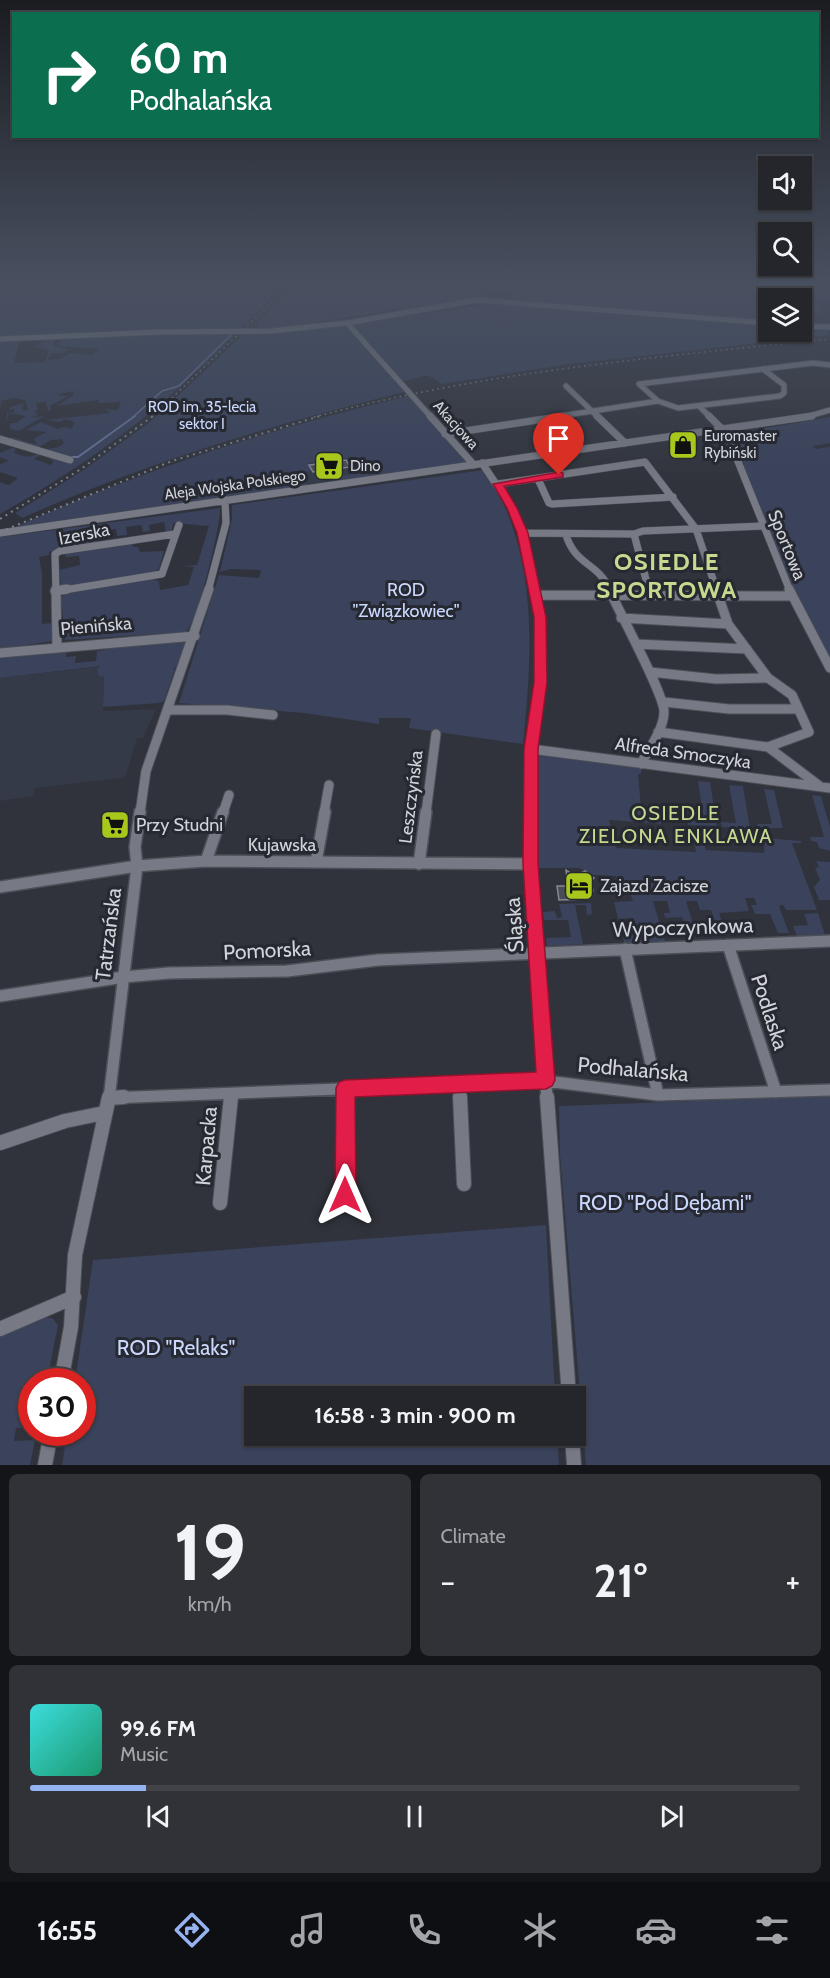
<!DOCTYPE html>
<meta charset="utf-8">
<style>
body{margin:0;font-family:Cabin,sans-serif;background:#303238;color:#f1f3f6;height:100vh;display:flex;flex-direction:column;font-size:22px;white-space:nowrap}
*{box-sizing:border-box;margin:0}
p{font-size:20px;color:#a3a5a9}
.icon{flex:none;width:33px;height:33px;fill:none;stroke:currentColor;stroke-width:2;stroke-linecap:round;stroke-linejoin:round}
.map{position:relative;height:1465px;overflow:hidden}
.drawer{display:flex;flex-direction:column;gap:9px;padding:9px;background:#141518;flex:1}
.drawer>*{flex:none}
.top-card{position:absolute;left:12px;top:12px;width:807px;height:126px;border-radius:0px;box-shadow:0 2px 4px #0004,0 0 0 2px #414348;background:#0b6e4f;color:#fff;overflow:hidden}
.tools{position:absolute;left:758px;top:156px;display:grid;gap:12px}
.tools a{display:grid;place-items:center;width:54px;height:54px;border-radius:0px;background:#24262c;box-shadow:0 2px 4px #0004,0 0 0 2px #414348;font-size:30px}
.speed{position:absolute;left:18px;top:1368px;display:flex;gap:12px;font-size:30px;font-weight:700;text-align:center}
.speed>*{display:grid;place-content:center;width:78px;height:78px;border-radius:50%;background:#24262c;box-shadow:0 2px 4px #0004,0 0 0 2px #414348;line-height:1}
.speed .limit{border:9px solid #d22;background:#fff;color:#111}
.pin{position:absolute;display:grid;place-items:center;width:51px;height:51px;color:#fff;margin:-62px -26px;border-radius:50% 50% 50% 0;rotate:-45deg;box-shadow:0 0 6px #0007}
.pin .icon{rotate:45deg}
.me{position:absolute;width:66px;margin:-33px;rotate:0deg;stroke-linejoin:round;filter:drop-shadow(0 0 4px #0008)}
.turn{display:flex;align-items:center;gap:21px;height:126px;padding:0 18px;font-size:27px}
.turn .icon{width:78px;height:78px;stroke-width:2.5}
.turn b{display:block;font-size:42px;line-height:51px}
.big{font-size:45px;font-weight:700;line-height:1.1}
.drawer .tile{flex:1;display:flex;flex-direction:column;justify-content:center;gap:9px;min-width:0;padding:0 21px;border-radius:9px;background:#303238}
.drawer .dial{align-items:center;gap:0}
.dial b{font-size:78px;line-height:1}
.song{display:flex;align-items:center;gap:18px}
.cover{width:72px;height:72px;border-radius:9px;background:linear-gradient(135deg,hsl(180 70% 55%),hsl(160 70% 35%))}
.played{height:6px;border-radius:3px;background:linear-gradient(90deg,#95b2f1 15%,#414348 15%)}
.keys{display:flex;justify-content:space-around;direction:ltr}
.heat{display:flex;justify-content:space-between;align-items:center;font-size:33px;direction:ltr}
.drawer .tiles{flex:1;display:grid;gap:9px;grid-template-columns:1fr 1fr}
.tile:last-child{grid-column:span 2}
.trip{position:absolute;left:244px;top:1386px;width:342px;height:60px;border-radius:0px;background:#24262c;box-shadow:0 2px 4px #0004,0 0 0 2px #414348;font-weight:700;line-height:60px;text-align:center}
.menu{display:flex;height:96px;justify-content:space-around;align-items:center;background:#0e0f12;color:#a3a5a9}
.menu .icon{width:42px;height:42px}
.menu .current{color:#95b2f1}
.menu b{font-size:27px;color:#f1f3f6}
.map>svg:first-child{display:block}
.built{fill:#353a48}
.green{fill:#3a425c;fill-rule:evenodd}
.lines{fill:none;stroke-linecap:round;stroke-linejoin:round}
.stream-far1{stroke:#667297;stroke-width:1.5}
.stream{stroke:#667297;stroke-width:2}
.building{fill:#494c55;stroke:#868a93;stroke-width:1.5}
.minor-far4-casing{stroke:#4c4f55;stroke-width:7}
.minor-far3-casing{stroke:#4c4f55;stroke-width:8}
.minor-far2-casing{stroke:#4c4f55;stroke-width:11}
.minor-far1-casing{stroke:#4c4f55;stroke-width:14}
.minor-casing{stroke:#4c4f55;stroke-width:16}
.minor-far4{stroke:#777a84;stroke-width:5}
.minor-far3{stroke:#777a84;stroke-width:7}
.minor-far2{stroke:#777a84;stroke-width:9}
.minor-far1{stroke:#777a84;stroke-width:11}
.minor{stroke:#777a84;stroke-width:14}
.rail-far1{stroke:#7e8087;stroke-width:1.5;stroke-dasharray:1.5 4;stroke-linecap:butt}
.rail{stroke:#7e8087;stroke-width:2;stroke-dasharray:2 4.5;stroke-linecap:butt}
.route{fill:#e11d48;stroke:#92132f;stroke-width:1.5}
.labels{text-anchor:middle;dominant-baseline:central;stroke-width:6;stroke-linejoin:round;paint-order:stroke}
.far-park-label{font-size:15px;fill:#cbd8fe;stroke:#262931}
.far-street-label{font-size:15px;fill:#d2d4d9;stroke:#262931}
.far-poi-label{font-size:15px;fill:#d2d4d9;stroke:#262931;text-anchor:start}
.street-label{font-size:18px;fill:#d2d4d9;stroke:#262931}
.park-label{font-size:18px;fill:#cbd8fe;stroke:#262931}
.poi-label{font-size:18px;fill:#d2d4d9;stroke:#262931;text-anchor:start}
.neighbourhood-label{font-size:20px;letter-spacing:1.5px;fill:#c6da8f;stroke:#262931}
.near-street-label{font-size:21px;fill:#d2d4d9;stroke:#262931}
.near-park-label{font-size:21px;fill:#cbd8fe;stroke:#262931}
.district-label{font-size:24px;font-weight:bold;letter-spacing:1.5px;fill:#c6da8f;stroke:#262931}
</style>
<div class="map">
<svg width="830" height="1465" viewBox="0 0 830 1465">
<rect width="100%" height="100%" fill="#30333b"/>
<path class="built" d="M354 457 364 478 297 488 299 465Z
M104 666 103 711 156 709 143 738H137L126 775 122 778 35 788 33 796 0 801V678Z"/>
<path class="green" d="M0 281H289C244 324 206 365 158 406 109 447 55 483 0 514V482L9 485 18 478 0 472V464L9 461 0 457V453L12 448 16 449 14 453C23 456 29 459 39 453L42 454 34 459 51 465 54 461 49 459 52 457 41 450 59 447 64 443 62 439 51 440 37 448 8 439 11 437 35 444 37 443 33 439 47 432 26 430 41 422 58 429 64 427 71 429 75 422 65 419 60 422 46 420 110 413 105 409 118 410 121 402 99 403 98 400 57 406 74 395 73 391 59 394 60 396H68L50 406 51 410 48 411 46 402 36 403 38 410 34 411 38 415 30 418 44 416 19 431 10 429V423H16L26 416 9 413 7 420V413L14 412V409L9 410 10 407 24 403 22 410H28L25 400 13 398 1 401 0 411ZM61 336 59 346 100 349 92 355 69 353 62 359 48 360 51 353H64L68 349 53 346 56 338ZM20 338 49 339 34 347 49 350 45 362 14 363Z
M297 281H463L483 292 482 296 274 329H261L256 325Z
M469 281H830V303L817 302 823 314 801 312V298H768V321L518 301 506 292 493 294Z
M488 304 768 325V332H801V327L827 329 830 335 568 364 441 384C427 370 420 378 403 381L354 327 362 323Z
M343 324 404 392C273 424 146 463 22 518L15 513 85 469 150 422 244 334Z
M409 396 468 461 467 463 336 482 331 477 361 473 354 457 309 463 312 470 302 474 308 486 11 529C140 471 271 428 409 396Z
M830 417V443L813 446 816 449 830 447V659L788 581 732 434Z
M484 470C491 483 500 496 506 510 537 583 531 667 523 744L409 728 411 718H379V724L304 713 179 703 219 575 259 578 261 570 230 569 220 572 232 519V505Z
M220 508C221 526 198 620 186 632L65 640 61 597 68 593 152 579 159 581 160 590 188 585 194 567 182 566 197 565 209 526 173 523 172 530 166 533 164 522 149 525 150 531 143 532 141 525 126 527 127 535 117 536 116 529 103 531V538L98 539 99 544 72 548 69 532 71 548 49 552V555L39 557 42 573V624L52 623V641L0 649V537Z
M132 543 133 547H138L140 552 164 551 159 569 153 573 66 586 61 585 59 570 80 565 79 556 66 557 65 553Z
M182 641 185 644 177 666 173 669H175L164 701 159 703 103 707 104 677 99 676 97 671 100 666 0 678V657L67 650 66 657 76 656 75 663 96 661 97 651 105 650 106 647Z
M534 752 641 767V774H638L642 818 661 820V824L609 820 616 848 696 852 692 830 697 831 698 837 703 838 706 850 764 853 765 838 801 841V843H792L817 910H786L783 905 779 906 789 933H778L770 914H755L751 905H757L754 898H745L749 911 719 913 727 935H720L711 910H700L697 901H686L697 936H688L682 917 665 918 664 913H670L667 901H653L665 941 624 943 623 936 637 935 640 932 633 918 618 919 614 902 633 901 625 882 617 881 616 876 594 875 579 868H538Z
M698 781 710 782 717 826 688 825V820L704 821Z
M729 785 743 786 750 828 722 827 721 822 736 823Z
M764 789 774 790 783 828H758L757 824H772Z
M812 795 821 796 830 827V851L819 848 817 842 811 841 810 837H824Z
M816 861 830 862V900H819L814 887 820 880 815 868 819 867Z
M591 903 592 914 587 915 586 905H575L583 944 547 946 546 938 571 937 568 920H544L543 912 555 911 557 918 562 917 559 904Z
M818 913 825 935 797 936 793 926 808 925 804 914Z
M830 1096V1465H586L560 1155 559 1106Z
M546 1225 555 1396H255V1436H557L559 1465H62L67 1433 82 1432V1382L75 1381 93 1260Z
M39 1317 52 1318 58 1325 47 1381 32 1382 31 1427 16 1428 14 1441 35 1440 30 1465H0V1335Z"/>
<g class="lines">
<path class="stream-far1" d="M133 417 162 391 179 386 233 333"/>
<path class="stream" d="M71 457H78L135 416"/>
</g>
<path class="building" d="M346 460 350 467 313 472 309 465Z
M566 870 575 876 585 871 594 878 591 881 593 891H587L588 899 559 900 557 886H568Z"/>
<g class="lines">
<g class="minor-far4-casing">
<path id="minor-far4" d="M347 323 431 417
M801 326 830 327
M0 339 160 332 271 331 347 323 477 300 768 323
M566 386 598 417
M658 401 639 384 813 363 830 365
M699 406 710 417
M554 417 658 401 678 408 780 396 784 393V385L763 369
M806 417 830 410"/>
</g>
<g class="minor-far3-casing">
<path id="minor-far3" d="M430 416 474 465
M597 416 625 443
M709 416 727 434 790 591
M445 434 564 416
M0 439 70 460
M482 463 512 508 522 533 534 591
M538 479 549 503 552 504 673 497
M498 484 645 462 696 529 717 591
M0 533 812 416
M522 533 634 534 643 531 763 526
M634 534 649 591
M566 535C576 567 599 562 610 591
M56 591 55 554 60 551 175 534
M58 591 162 574 179 525
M208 591 226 523 225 500"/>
</g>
<g class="minor-far2-casing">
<path id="minor-far2" d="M56 589 57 647
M609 589C619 612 666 697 664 713 663 731 649 748 641 764
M649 589 650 594
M789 589 830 668
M55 591 67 589
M536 595 791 596
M621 618 728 624
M636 644 747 649
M0 653 195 636
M650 672 716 679 768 678
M664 702 729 709H798
M169 710H227L273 715
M658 732 768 747 809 732 792 695 768 678 728 624 716 589
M768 747 821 787
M531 749 830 788
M140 813 146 771 209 589
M223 813 229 795
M324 813 329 785
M426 813 436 734
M530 813 531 749 541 682 540 617 534 589"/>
</g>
<g class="minor-far1-casing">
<path id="minor-far1" d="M530 812V864L547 1099
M206 861 223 812
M316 862 325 812
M419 864 426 812
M0 887 137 866 206 861 530 864
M728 945 776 1092
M625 949 658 1095
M0 996 124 977 169 973 287 971 378 960 830 941
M459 1083 460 1099
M345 1088V1099
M109 1098 546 1081 658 1095 830 1090
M109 1099 137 866 135 847 140 812
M231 1099V1094"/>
</g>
<g class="minor-casing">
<path id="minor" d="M345 1097V1195
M460 1097 464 1184
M547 1097 569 1396
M109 1098 124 1097
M0 1143 65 1121 104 1113
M220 1203 231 1097
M0 1329 74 1297
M61 1382 71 1327 75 1255 109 1097
M572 1436 574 1465
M45 1465 51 1432"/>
</g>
<use href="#minor-far4" class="minor-far4"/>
<use href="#minor-far3" class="minor-far3"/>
<use href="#minor-far2" class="minor-far2"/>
<use href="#minor-far1" class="minor-far1"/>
<use href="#minor" class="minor"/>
<path class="rail-far1" d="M152 417 294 281
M314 417C483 372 656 357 830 339"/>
<path class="rail" d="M0 519 81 469 153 416
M0 532 172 461 320 416"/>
</g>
<linearGradient id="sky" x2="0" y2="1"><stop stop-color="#1a1c20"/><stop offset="0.58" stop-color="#485060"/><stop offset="1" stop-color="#485060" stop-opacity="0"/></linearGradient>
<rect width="830" height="486" fill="url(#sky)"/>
<path class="route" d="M559 472 563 473V477L504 486 517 508 528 533 546 617 547 682 538 749V864L555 1080 552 1086 546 1089 355 1097 356 1195 353 1202 345 1205 338 1202 335 1195 336 1088 339 1082 345 1080 536 1072 523 864 524 749 534 682V617L517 533 507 508 493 484Z"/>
<defs>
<g id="shop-square" transform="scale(1.5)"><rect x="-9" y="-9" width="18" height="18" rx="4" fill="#a8c71d" stroke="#262931"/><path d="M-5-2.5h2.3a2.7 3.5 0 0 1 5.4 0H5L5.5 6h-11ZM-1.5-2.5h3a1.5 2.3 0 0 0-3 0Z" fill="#111"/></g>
<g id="supermarket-square" transform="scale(1.5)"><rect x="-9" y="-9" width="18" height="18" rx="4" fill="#a8c71d" stroke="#262931"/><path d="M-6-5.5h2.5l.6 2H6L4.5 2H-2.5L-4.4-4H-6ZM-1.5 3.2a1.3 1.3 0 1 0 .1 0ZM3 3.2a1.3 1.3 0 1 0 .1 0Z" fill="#111"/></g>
<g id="hotel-square" transform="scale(1.5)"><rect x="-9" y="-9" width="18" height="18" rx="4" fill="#a8c71d" stroke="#262931"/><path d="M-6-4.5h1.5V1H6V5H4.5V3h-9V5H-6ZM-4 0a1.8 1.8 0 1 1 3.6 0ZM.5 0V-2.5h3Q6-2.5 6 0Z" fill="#111"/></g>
</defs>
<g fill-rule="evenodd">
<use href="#shop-square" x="683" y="445"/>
<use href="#supermarket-square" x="329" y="466"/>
<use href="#supermarket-square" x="115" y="825"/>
<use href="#hotel-square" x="579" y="886"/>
</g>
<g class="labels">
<g class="far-park-label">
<text x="202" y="407">ROD im. 35-lecia<tspan x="202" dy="17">sektor I</tspan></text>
</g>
<g class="far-street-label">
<text transform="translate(456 425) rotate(48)">Akacjowa</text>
<text transform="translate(235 485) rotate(-8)">Aleja Wojska Polskiego</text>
</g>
<g class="far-poi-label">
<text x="704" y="436">Euromaster<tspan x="704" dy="17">Rybiński</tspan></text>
<text x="350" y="466">Dino</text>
</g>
<g class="street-label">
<text transform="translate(84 534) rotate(-11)">Izerska</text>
<text transform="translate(787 545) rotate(68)">Sportowa</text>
<text transform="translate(96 626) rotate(-5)">Pienińska</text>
<text transform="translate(683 753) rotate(8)">Alfreda Smoczyka</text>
<text transform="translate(411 797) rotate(-83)">Leszczyńska</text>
<text x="282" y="845">Kujawska</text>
</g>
<g class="park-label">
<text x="406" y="590">ROD<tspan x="406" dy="21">"Związkowiec"</tspan></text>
</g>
<g class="poi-label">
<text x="136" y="825">Przy Studni</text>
<text x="600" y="886">Zajazd Zacisze</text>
</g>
<g class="neighbourhood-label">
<text x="676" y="813">OSIEDLE<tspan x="676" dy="23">ZIELONA ENKLAWA</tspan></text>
</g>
<g class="near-street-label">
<text transform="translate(514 925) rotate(-94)">Śląska</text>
<text transform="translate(683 927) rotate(-2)">Wypoczynkowa</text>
<text transform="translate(108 934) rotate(-83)">Tatrzańska</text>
<text transform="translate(267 950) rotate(-3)">Pomorska</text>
<text transform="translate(770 1012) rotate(72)">Podlaska</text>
<text transform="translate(633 1069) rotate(5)">Podhalańska</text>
<text transform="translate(206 1146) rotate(-85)">Karpacka</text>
</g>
<g class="near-park-label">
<text x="665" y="1202">ROD "Pod Dębami"</text>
<text x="176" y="1347">ROD "Relaks"</text>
</g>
<g class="district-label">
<text x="667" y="561">OSIEDLE<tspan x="667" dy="28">SPORTOWA</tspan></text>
</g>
</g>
</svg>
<div class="tools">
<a><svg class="icon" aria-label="sound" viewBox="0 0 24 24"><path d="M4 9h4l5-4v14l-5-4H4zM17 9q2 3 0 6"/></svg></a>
<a><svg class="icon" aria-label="search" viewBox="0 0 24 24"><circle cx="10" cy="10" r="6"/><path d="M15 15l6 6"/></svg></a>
<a><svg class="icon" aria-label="layers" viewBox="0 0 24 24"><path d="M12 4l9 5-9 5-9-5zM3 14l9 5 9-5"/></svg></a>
</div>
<div class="speed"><div class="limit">30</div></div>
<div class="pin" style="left:559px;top:475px;background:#d93025"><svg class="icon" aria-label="arrive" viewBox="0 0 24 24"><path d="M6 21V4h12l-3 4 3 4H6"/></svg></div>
<svg class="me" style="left:345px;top:1195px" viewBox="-20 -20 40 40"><path d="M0-17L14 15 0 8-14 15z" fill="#e11d48" stroke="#fff" stroke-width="4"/></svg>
<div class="trip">16:58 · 3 min · 900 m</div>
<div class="top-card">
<div class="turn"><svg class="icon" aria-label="right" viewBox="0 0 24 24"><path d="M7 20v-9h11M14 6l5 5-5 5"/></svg><div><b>60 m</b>Podhalańska</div></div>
</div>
</div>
<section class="drawer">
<div class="tiles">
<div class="tile dial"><b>19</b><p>km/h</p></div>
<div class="tile"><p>Climate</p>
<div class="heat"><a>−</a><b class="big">21°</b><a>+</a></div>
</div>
<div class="tile">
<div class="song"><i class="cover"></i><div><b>99.6 FM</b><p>Music</p></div></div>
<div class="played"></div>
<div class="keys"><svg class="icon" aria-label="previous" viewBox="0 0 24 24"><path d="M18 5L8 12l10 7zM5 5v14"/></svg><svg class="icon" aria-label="pause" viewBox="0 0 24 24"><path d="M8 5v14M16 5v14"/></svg><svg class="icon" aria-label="next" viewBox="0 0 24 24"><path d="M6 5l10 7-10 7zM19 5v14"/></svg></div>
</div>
</div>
</section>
<nav class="menu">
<b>16:55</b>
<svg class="icon current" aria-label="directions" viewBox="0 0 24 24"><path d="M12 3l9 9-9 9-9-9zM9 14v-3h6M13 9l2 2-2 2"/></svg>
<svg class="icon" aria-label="music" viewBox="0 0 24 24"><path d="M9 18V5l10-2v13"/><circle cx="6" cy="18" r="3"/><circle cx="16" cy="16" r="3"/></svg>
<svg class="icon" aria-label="phone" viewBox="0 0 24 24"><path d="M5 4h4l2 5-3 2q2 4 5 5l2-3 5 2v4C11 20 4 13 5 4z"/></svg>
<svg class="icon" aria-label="climate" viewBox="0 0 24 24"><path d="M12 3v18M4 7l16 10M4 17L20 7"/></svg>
<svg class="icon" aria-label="car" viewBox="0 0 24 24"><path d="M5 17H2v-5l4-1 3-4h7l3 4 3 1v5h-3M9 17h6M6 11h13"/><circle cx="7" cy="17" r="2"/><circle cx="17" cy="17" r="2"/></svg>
<svg class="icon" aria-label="filters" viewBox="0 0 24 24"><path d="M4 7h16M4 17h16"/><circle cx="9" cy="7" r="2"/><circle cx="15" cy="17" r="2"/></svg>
</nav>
